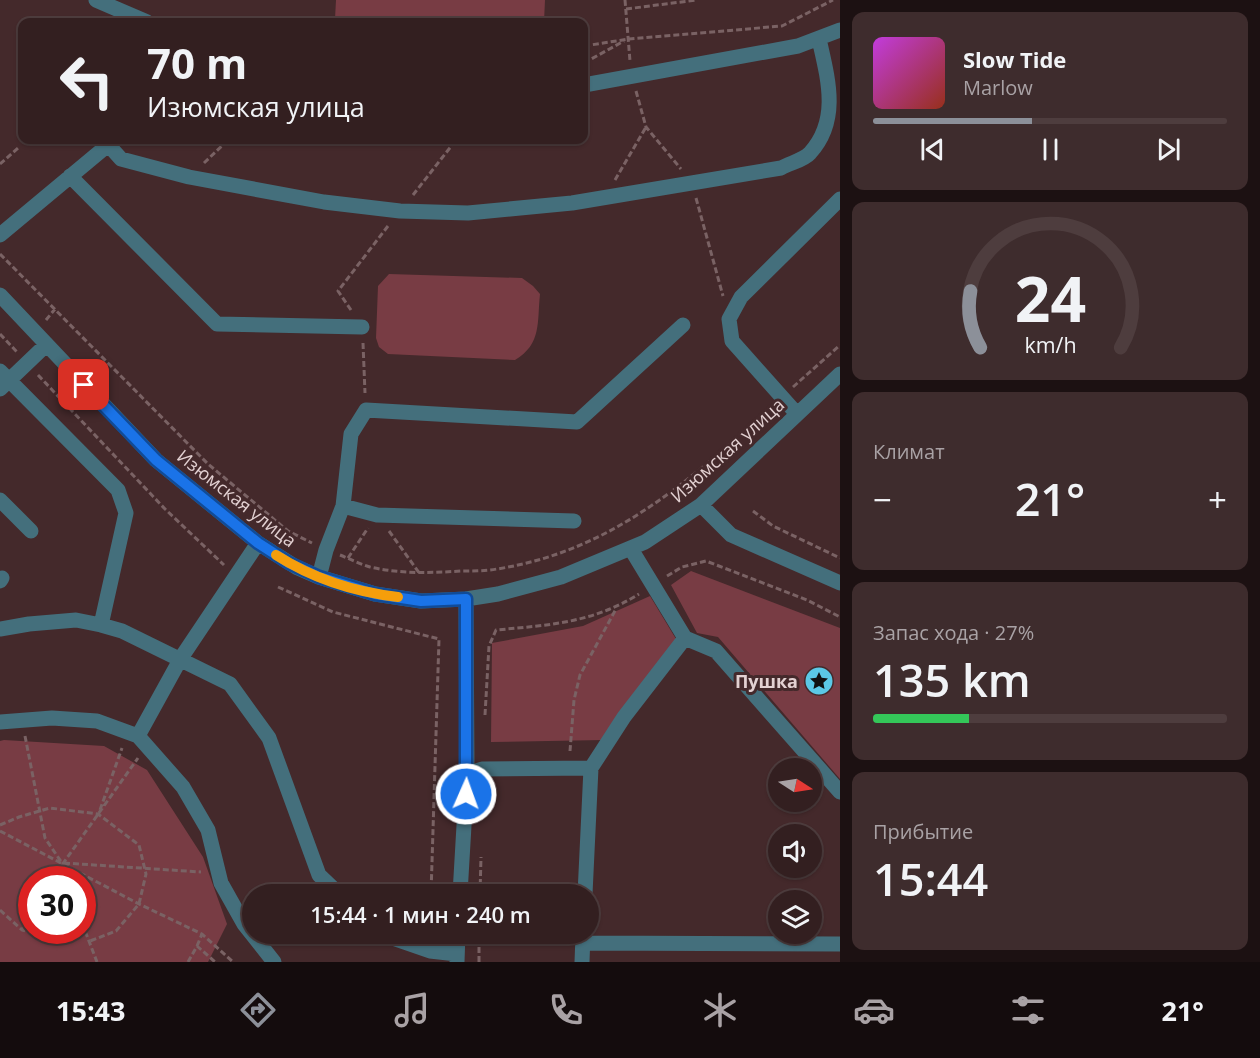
<!DOCTYPE html>
<html lang="ru">
<meta charset="utf-8">
<style>
body{margin:0;font-family:"Open Sans",sans-serif;background:#3e2c2d;color:#f1f3f6;height:100vh;display:flex;flex-direction:column;font-size:22px;white-space:nowrap}
*{box-sizing:border-box;margin:0}
p{font-size:20px;color:#a9a2a5}
.icon{flex:none;width:33px;height:33px;fill:none;stroke:currentColor;stroke-width:2;stroke-linecap:round;stroke-linejoin:round}
.map{position:relative;flex:1;overflow:hidden}
.panel{display:flex;flex-direction:column;gap:12px;padding:12px;background:#1c1112;width:420px}
.panel>*{flex:none}
.top-card{position:absolute;left:18px;top:18px;width:570px;height:126px;border-radius:12px;box-shadow:0 2px 4px #0004,0 0 0 2px #4e3d3e;background:#331f20;color:#f1f3f6;overflow:hidden}
.needle{width:39px;rotate:102deg}
.buttons{position:absolute;left:768px;top:758px;display:grid;gap:12px}
.buttons a{display:grid;place-items:center;width:54px;height:54px;border-radius:50%;background:#331f20;box-shadow:0 2px 4px #0004,0 0 0 2px #4e3d3e;font-size:30px}
.speed{position:absolute;left:18px;top:866px;display:flex;gap:12px;font-size:30px;font-weight:700;text-align:center}
.speed>*{display:grid;place-content:center;width:78px;height:78px;border-radius:50%;background:#331f20;box-shadow:0 2px 4px #0004,0 0 0 2px #4e3d3e;line-height:1}
.speed .limit{border:9px solid #d22;background:#fff;color:#111}
.pin{position:absolute;display:grid;place-items:center;width:51px;height:51px;color:#fff;margin:-26px;border-radius:12px;box-shadow:0 3px 9px #0006}
.me{position:absolute;width:66px;margin:-33px;rotate:2deg;stroke-linejoin:round;filter:drop-shadow(0 0 4px #0008)}
.turn{display:flex;align-items:center;gap:21px;height:126px;padding:0 30px;font-size:27px}
.turn .icon{width:78px;height:78px;stroke-width:2.5}
.turn b{display:block;font-size:42px;line-height:51px}
.big{font-size:45px;font-weight:600;line-height:1.1}
.panel .tile{flex:1;display:flex;flex-direction:column;justify-content:center;gap:9px;min-width:0;padding:0 21px;border-radius:12px;background:#3e2c2d}
.panel .dial{align-items:center;gap:0}
.dial svg{height:156px;overflow:visible;fill:none;stroke:#4e3d3e;stroke-width:7;stroke-linecap:round;text-anchor:middle}
.dial text{fill:#f1f3f6;stroke:none}
.song{display:flex;align-items:center;gap:18px}
.cover{width:72px;height:72px;border-radius:9px;background:linear-gradient(135deg,hsl(290 70% 55%),hsl(10 70% 35%))}
.played{height:6px;border-radius:3px;background:linear-gradient(90deg,#8c9099 45%,#4e3d3e 45%)}
.keys{display:flex;justify-content:space-around;direction:ltr}
.heat{display:flex;justify-content:space-between;align-items:center;font-size:33px;direction:ltr}
.charge{height:9px;border-radius:4px;background:linear-gradient(90deg,#34c759 27%,#4e3d3e 0)}
.trip{position:absolute;left:242px;top:884px;width:357px;height:60px;border-radius:30px;background:#331f20;box-shadow:0 2px 4px #0004,0 0 0 2px #4e3d3e;font-weight:600;line-height:60px;text-align:center}
.tabs{display:flex;height:96px;justify-content:space-around;align-items:center;background:#140c0d;color:#a9a2a5}
.tabs .icon{width:42px;height:42px}
.tabs .current{color:#8c9099}
.tabs b{font-size:27px;color:#f1f3f6}
main{display:flex;flex:1;min-height:0}
.map>svg:first-child{display:block}
.green{fill:#783c44;fill-rule:evenodd}
.lines{fill:none;stroke-linecap:round;stroke-linejoin:round}
.path{stroke:#7a6264;stroke-width:3;stroke-dasharray:6 3;stroke-linecap:butt}
.minor{stroke:#446f7c;stroke-width:15}
.route-casing{stroke:#114b97;stroke-width:15}
.route{stroke:#1a73e8;stroke-width:10}
.slow{stroke:#f59e0b;stroke-width:10}
.labels{text-anchor:middle;dominant-baseline:central;stroke-width:6;stroke-linejoin:round;paint-order:stroke}
.street-label{font-size:18px;fill:#e3d1d2;stroke:#44292b}
.poi-label{font-size:18px;font-weight:bold;fill:#e3d1d2;stroke:#44292b;text-anchor:end}
</style>
<main>
<div class="map">
<svg width="840" height="962" viewBox="0 0 840 962">
<rect width="100%" height="100%" fill="#44292b"/>
<path class="green" d="M336 0H545L544 22 335 19Z
M389 274 522 278 533 286 540 294C537 322 542 344 515 360L388 354 379 347 376 338 378 286Z
M691 571 840 628V779L718 637 697 633 671 585Z
M650 596 676 639 603 740 491 742 492 643 583 626Z
M4 740 104 746 147 770 203 857 227 924 208 962H0V741ZM32 879H82V930H32Z"/>
<g class="lines">
<path class="path" d="M625 0 630 61
M626 9 697 0
M584 46 629 39 782 26 833 0
M584 63 624 41
M636 91 646 127 681 169
M204 163 228 140
M0 164 18 148
M615 180 646 127
M413 195 456 140
M696 198 723 296
M0 254 208 464 288 531 312 543
M351 310 338 291 388 226
M46 320 55 309
M0 334 17 352
M363 343 365 393
M38 375 165 509 224 565
M793 387 840 345
M753 511 773 526 840 558
M389 531 420 574
M340 555C350 559 360 564 370 567 400 574 430 573 461 571 473 571 485 571 497 569 612 551 687 482 771 408
M348 558 368 528
M667 576 682 567 706 561 807 600 840 617
M278 587 333 612 439 639 431 894
M485 715 489 646 496 630C550 625 592 623 639 594
M25 736 45 838 62 863 67 879
M570 751 574 700 580 675 616 609
M100 810 122 748
M0 825 19 817 50 808 98 814 139 845 146 874 139 904 116 931 90 941
M0 831 139 904 202 934 233 962
M64 863 201 872
M52 879 138 758
M480 894 481 857
M0 910 22 930 52 938 79 930
M82 923 97 962
M22 930 32 914
M197 946 202 934
M188 962 197 946 215 962
M479 962V933"/>
<path class="minor" d="M96 0 147 22
M584 85 798 46 840 30
M104 140 121 159 189 177 324 202 400 211 468 213 572 203 781 168C790 163 804 160 810 153 840 120 828 79 819 39
M70 176 217 324 362 327
M0 235 108 145
M0 295 156 460 258 543 296 567 319 577 375 594 421 601 466 599 498 594 561 577 645 542 701 505 840 374
M0 371 118 490 126 513 101 625
M0 389 46 345
M797 414 732 341 729 319 741 297 840 199
M0 500 31 531
M701 505 731 535 840 583
M343 506 377 515 574 521
M258 543 181 658 138 736 183 787 208 830 221 883 244 924 274 962
M631 549 685 638 716 651 840 792
M319 577 326 550 343 506 351 434 366 410 577 422 683 325
M0 581 2 578
M0 629 29 624 76 620 101 625 122 631 230 684 269 738 319 875 339 894
M0 722 52 718 97 721 138 736
M591 768 624 717 685 638
M467 774 482 769 591 768 585 894
M460 894 467 774 466 599
M378 933 430 951 457 954
M583 943 840 944
M457 962 458 933
M582 962 583 935"/>
</g>
<g class="lines">
<g class="route-casing">
<path id="route" d="M84 385 156 460 258 543 289 563 319 577 375 594 421 601 466 599V794"/>
</g>
<use href="#route" class="route"/>
<path class="slow" d="M276 555C312 578 355 592 398 597"/>
</g>
<defs>
<g id="sight-disc" transform="scale(1.5)"><circle r="9.5" fill="#5bc8e6" stroke="#44292b"/><path d="M0-6L1.8-2.2L6-1.7L2.9 1.2L3.7 5.4L0 3.3L-3.7 5.4L-2.9 1.2L-6-1.7L-1.8-2.2Z" fill="#111"/></g>
</defs>
<g fill-rule="evenodd">
<use href="#sight-disc" x="819" y="681"/>
</g>
<g class="labels">
<g class="street-label">
<text transform="translate(727 450) rotate(-42)">Изюмская улица</text>
<text transform="translate(237 498) rotate(38)">Изюмская улица</text>
</g>
<g class="poi-label">
<text x="798" y="681">Пушка</text>
</g>
</g>
</svg>
<div class="buttons">
<a><svg class="needle" viewBox="-14 -14 28 28"><path d="M0-13l5 13h-10z" fill="#e53935"/><path d="M0 13l5-13h-10z" fill="#a9a2a5"/></svg></a>
<a><svg class="icon" aria-label="sound" viewBox="0 0 24 24"><path d="M4 9h4l5-4v14l-5-4H4zM17 9q2 3 0 6"/></svg></a>
<a><svg class="icon" aria-label="layers" viewBox="0 0 24 24"><path d="M12 4l9 5-9 5-9-5zM3 14l9 5 9-5"/></svg></a>
</div>
<div class="speed"><div class="limit">30</div></div>
<div class="pin" style="left:84px;top:385px;background:#d93025"><svg class="icon" aria-label="arrive" viewBox="0 0 24 24"><path d="M6 21V4h12l-3 4 3 4H6"/></svg></div>
<svg class="me" style="left:466px;top:794px" viewBox="-20 -20 40 40"><circle r="17" fill="#1a73e8" stroke="#fff" stroke-width="3"/><path d="M0-11L8 9 0 5-8 9z" fill="#fff"/></svg>
<div class="trip">15:44 · 1 мин · 240 m</div>
<div class="top-card">
<div class="turn"><svg class="icon" aria-label="left" viewBox="0 0 24 24"><path d="M17 20v-9H6M10 6l-5 5 5 5"/></svg><div><b>70 m</b>Изюмская улица</div></div>
</div>
</div>
<section class="panel">
<div class="tile">
<div class="song"><i class="cover"></i><div><b>Slow Tide</b><p>Marlow</p></div></div>
<div class="played"></div>
<div class="keys"><svg class="icon" aria-label="previous" viewBox="0 0 24 24"><path d="M18 5L8 12l10 7zM5 5v14"/></svg><svg class="icon" aria-label="pause" viewBox="0 0 24 24"><path d="M8 5v14M16 5v14"/></svg><svg class="icon" aria-label="next" viewBox="0 0 24 24"><path d="M6 5l10 7-10 7zM19 5v14"/></svg></div>
</div>
<div class="tile dial"><svg viewBox="0 0 100 80">
<path d="M14 69A42 42 0 1 1 86 69"/>
<path d="M14 69A42 42 0 0 1 9 40" stroke="#8c9099"/>
<text x="50" y="56" font-size="32" font-weight="700">24</text>
<text x="50" y="72" font-size="11">km/h</text>
</svg></div>
<div class="tile"><p>Климат</p>
<div class="heat"><a>−</a><b class="big">21°</b><a>+</a></div>
</div>
<div class="tile"><p>Запас хода · 27%</p><b class="big">135 km</b><div class="charge"></div></div>
<div class="tile"><p>Прибытие</p><b class="big">15:44</b></div>
</section>
</main>
<nav class="tabs">
<b>15:43</b>
<svg class="icon current" aria-label="directions" viewBox="0 0 24 24"><path d="M12 3l9 9-9 9-9-9zM9 14v-3h6M13 9l2 2-2 2"/></svg>
<svg class="icon" aria-label="music" viewBox="0 0 24 24"><path d="M9 18V5l10-2v13"/><circle cx="6" cy="18" r="3"/><circle cx="16" cy="16" r="3"/></svg>
<svg class="icon" aria-label="phone" viewBox="0 0 24 24"><path d="M5 4h4l2 5-3 2q2 4 5 5l2-3 5 2v4C11 20 4 13 5 4z"/></svg>
<svg class="icon" aria-label="climate" viewBox="0 0 24 24"><path d="M12 3v18M4 7l16 10M4 17L20 7"/></svg>
<svg class="icon" aria-label="car" viewBox="0 0 24 24"><path d="M5 17H2v-5l4-1 3-4h7l3 4 3 1v5h-3M9 17h6M6 11h13"/><circle cx="7" cy="17" r="2"/><circle cx="17" cy="17" r="2"/></svg>
<svg class="icon" aria-label="filters" viewBox="0 0 24 24"><path d="M4 7h16M4 17h16"/><circle cx="9" cy="7" r="2"/><circle cx="15" cy="17" r="2"/></svg>
<b>21°</b>
</nav>
